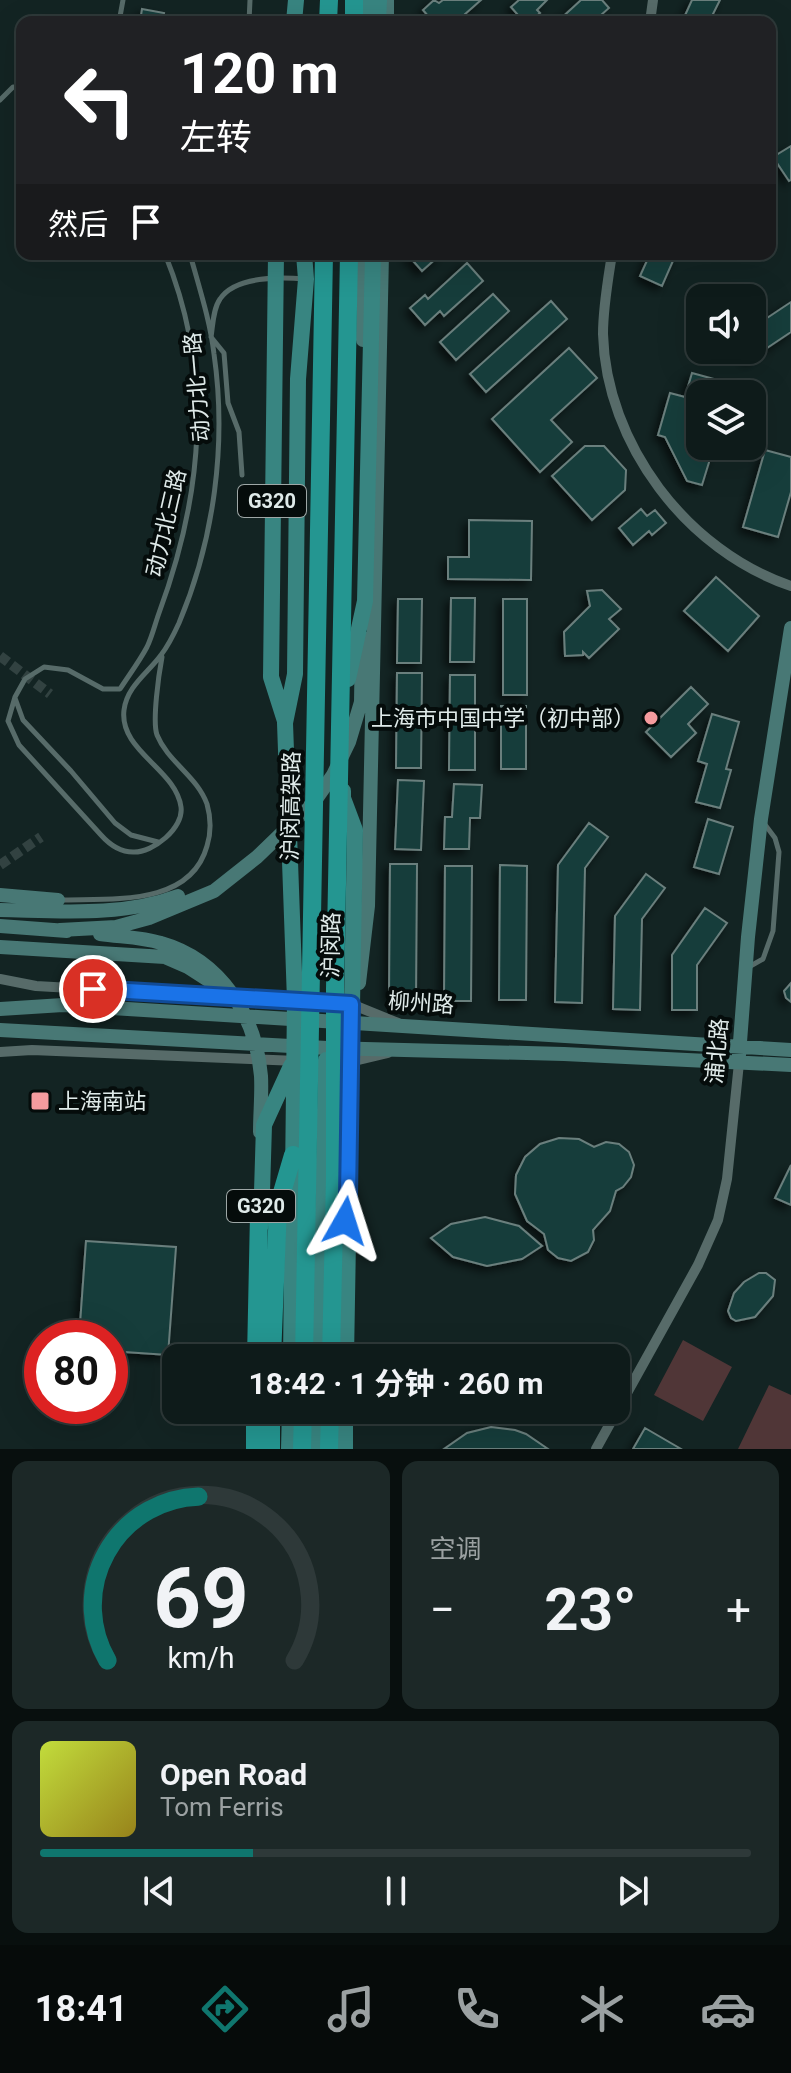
<!DOCTYPE html>
<html lang="zh">
<meta charset="utf-8">
<style>
body{margin:0;font-family:Roboto,"Noto Sans SC",sans-serif;background:#1c2827;color:#f1f3f6;height:100vh;display:flex;flex-direction:column;font-size:30px;white-space:nowrap}
*{box-sizing:border-box;margin:0}
p{font-size:26px;color:#9ba1a2}
.icon{flex:none;width:44px;height:44px;fill:none;stroke:currentColor;stroke-width:2;stroke-linecap:round;stroke-linejoin:round}
.map{position:relative;height:1449px;overflow:hidden}
.details{display:flex;flex-direction:column;gap:12px;padding:12px;background:#080f0e;flex:1}
.details>*{flex:none}
.guide{position:absolute;left:16px;top:16px;width:760px;height:244px;border-radius:16px;box-shadow:0 8px 32px #0002,0 0 0 2px #2e3939;background:#202124;color:#fff;overflow:hidden}
.tools{position:absolute;left:686px;top:284px;display:grid;gap:16px}
.tools a{display:grid;place-items:center;width:80px;height:80px;border-radius:16px;background:#0e1b1a;box-shadow:0 8px 32px #0002,0 0 0 2px #2e3939;font-size:40px}
.speed{position:absolute;left:24px;top:1320px;display:flex;gap:16px;font-size:40px;font-weight:700;text-align:center}
.speed>*{display:grid;place-content:center;width:104px;height:104px;border-radius:50%;background:#0e1b1a;box-shadow:0 8px 32px #0002,0 0 0 2px #2e3939;line-height:1}
.speed .limit{border:12px solid #d22;background:#fff;color:#111}
.pin{position:absolute;display:grid;place-items:center;width:68px;height:68px;color:#fff;margin:-34px;border:4px solid #fff;border-radius:50%;box-shadow:0 2px 8px #0007}
.me{position:absolute;width:88px;margin:-44px;rotate:6deg;stroke-linejoin:round;filter:drop-shadow(0 0 6px #0008)}
.turn{display:flex;align-items:center;gap:28px;height:168px;padding:0 32px;font-size:36px}
.turn .icon{width:104px;height:104px;stroke-width:2.5}
.turn b{display:block;font-size:56px;line-height:68px}
.then{display:flex;align-items:center;height:76px;padding:0 32px;background:#0003;gap:16px;font-size:30px}
.big{font-size:60px;font-weight:700;line-height:1.1}
.details .card{flex:1;display:flex;flex-direction:column;justify-content:center;gap:12px;min-width:0;padding:0 28px;border-radius:16px;background:#1c2827}
.details .dial{align-items:center;gap:0}
.dial svg{height:208px;overflow:visible;fill:none;stroke:#2e3939;stroke-width:7;stroke-linecap:round;text-anchor:middle}
.dial text{fill:#f1f3f6;stroke:none}
.song{display:flex;align-items:center;gap:24px}
.cover{width:96px;height:96px;border-radius:12px;background:linear-gradient(135deg,hsl(70 70% 55%),hsl(50 70% 35%))}
.played{height:8px;border-radius:4px;background:linear-gradient(90deg,#0f766e 30%,#2e3939 30%)}
.keys{display:flex;justify-content:space-around;direction:ltr}
.heat{display:flex;justify-content:space-between;align-items:center;font-size:44px;direction:ltr}
.details .tiles{flex:1;display:grid;gap:12px;grid-template-columns:1fr 1fr}
.card:last-child{grid-column:span 2}
.trip{position:absolute;left:162px;top:1344px;width:468px;height:80px;border-radius:16px;background:#0e1b1a;box-shadow:0 8px 32px #0002,0 0 0 2px #2e3939;font-weight:700;line-height:80px;text-align:center}
.tabs{display:flex;height:128px;justify-content:space-around;align-items:center;background:#060b0a;color:#9ba1a2}
.tabs .icon{width:56px;height:56px}
.tabs .selected{color:#0f766e}
.tabs b{font-size:36px;color:#f1f3f6}
.map>svg:first-child{display:block}
.green{fill:#503637}
.building{fill:#143d3b;stroke:#6b7f7d;stroke-width:2;filter:url(#shadow)}
.lines{fill:none;stroke-linecap:round;stroke-linejoin:round}
.street-tunnel{stroke:#324241;stroke-width:10;stroke-dasharray:10 5;stroke-linecap:butt}
.lane{stroke:#576b69;stroke-width:5}
.street{stroke:#576b69;stroke-width:10}
.secondary{stroke:#487875;stroke-width:14}
.primary{stroke:#388581;stroke-width:16}
.highway{stroke:#249691;stroke-width:18}
.route-casing{stroke:#114b97;stroke-width:20}
.route{stroke:#1a73e8;stroke-width:14}
.poi-dot{fill:#f59b9e;stroke:#050c0b;stroke-width:3}
.labels{text-anchor:middle;dominant-baseline:central;stroke-width:8;stroke-linejoin:round;paint-order:stroke}
.shield{fill:#050c0b;stroke:#9ea7a6;stroke-width:2}
.shield-label{font-size:20px;font-weight:bold;fill:#dfeae9}
.street-label{font-size:22px;fill:#dfeae9;stroke:#050c0b}
.poi-label{font-size:22px;fill:#dfeae9;stroke:#050c0b;text-anchor:end}
</style>
<div class="map">
<svg width="791" height="1449" viewBox="0 0 791 1449">
<defs>
<filter id="shadow"><feDropShadow dx="-4.5" dy="4.5" stdDeviation="4" flood-color="#0009"/></filter>
</defs>
<rect width="100%" height="100%" fill="#132423"/>
<path class="green" d="M683 1340 732 1367 703 1421 654 1395Z
M769 1385 791 1395V1449H738Z"/>
<path class="building" d="M434 0 439 3 443 0H481L456 22 452 17 447 22H433L423 10Z
M519 0H547L537 10 540 13 530 22H524L511 7Z
M581 0H602L609 8 593 22H557Z
M692 0H720L709 22H682Z
M142 9 164 13 162 22H140Z
M791 146V180L789 181 773 157Z
M407 254H441L422 271Z
M650 254H676L662 286 640 276Z
M467 263 483 281 444 316 440 311 425 325 410 308 425 295 428 299Z
M493 294 509 311 456 360 440 342Z
M551 301 567 319 486 392 470 374Z
M791 302V332L749 360 742 350H752V328Z
M569 348 597 378 551 420 572 442 540 472 492 419Z
M692 373 732 384 729 394H700V446H714L702 485 687 481 665 437 658 435 670 393 685 397Z
M585 446H604L626 470 625 490 592 520 552 476Z
M765 450 791 457V492L778 537 743 527Z
M641 509 647 516 655 510 666 523 652 535 649 531 633 545 619 528Z
M469 520 532 521 531 580 448 579V557H469Z
M716 577 759 616 728 651 684 611Z
M602 590 621 609 609 619 619 629 589 658 583 652V655L565 656 564 632 590 606 587 591Z
M451 598H475L474 662H450Z
M398 599H422L421 663H397Z
M503 599H527V695H503Z
M397 673H422L421 768H396Z
M450 675H475V770H449Z
M691 687 708 704 688 724 696 733 671 757 646 732Z
M501 706H526V769H501Z
M712 714 739 722 726 769 731 770 720 808 696 802 707 764 698 761Z
M398 780 424 781 421 850 395 849Z
M454 784 482 785 480 818H470L469 849H444L445 817H452Z
M708 819 733 827 719 874 694 867Z
M589 823 608 837 585 868 582 1003 555 1002 558 865Z
M390 864H417L416 999H389Z
M500 865 527 866 526 1000H499Z
M445 866H472L471 1001H444Z
M646 874 665 888 642 919 640 1010 613 1009 615 916Z
M705 908 727 923 697 965V1010H672V955Z
M791 983V1002L786 998 784 991Z
M559 1138 579 1139 594 1147 606 1142 619 1144 629 1152 634 1165 631 1177 623 1187 616 1191 610 1211 593 1230 594 1240 588 1252 571 1261 558 1258 548 1250 544 1234 527 1221 515 1194 516 1175 525 1157 540 1144Z
M791 1165V1205L775 1198Z
M485 1217 519 1226 542 1246 522 1259 487 1266 453 1257 431 1238 451 1224Z
M86 1241 176 1247 168 1355 110 1351V1338H79Z
M759 1273H766L775 1280 773 1296 755 1317 736 1321 731 1318 728 1311 734 1293 744 1282Z
M479 1347 502 1351 516 1358H437L455 1349Z
M491 1427 515 1430 526 1434 548 1449H444L467 1433Z
M645 1428 681 1449H633Z"/>
<g class="lines">
<path class="street-tunnel" d="M0 656 50 694
M0 865 41 837"/>
<path class="lane" d="M119 22 123 0
M249 22 250 0
M0 100 13 87 22 88
M165 254C214 374 203 494 159 613 155 624 152 637 147 647 139 662 129 675 120 689H103L68 670 44 667 25 679 15 697 8 721 19 745 101 835C109 844 120 852 133 852 153 853 184 828 181 807 176 769 119 751 124 710 127 686 148 673 161 655 168 646 174 634 179 623 214 540 227 444 214 354 210 320 199 287 190 254
M203 254 224 259 244 254
M242 475 239 432 228 403 224 353 211 337C213 325 213 309 220 299 235 276 281 277 305 279
M15 698 23 720 71 771 115 823 131 835 158 842
M59 900C108 898 190 908 207 846 211 833 211 818 207 804 197 776 168 762 157 735 152 721 159 673 162 657
M747 968 763 959 773 931 779 852 775 838 763 822"/>
<path class="street" d="M650 22 653 0
M612 254C608 280 603 307 603 334 606 444 687 551 791 586
M0 979 36 986 351 1004 398 1023
M0 1052 32 1050 298 1061
M346 1063 388 1053
M596 1449 698 1265 718 1220 727 1179 739 1063"/>
<path class="secondary" d="M387 22V0
M363 340 364 254
M0 895 58 900
M0 910C58 911 122 917 178 896
M0 926 67 931
M60 930 116 927 149 918 214 891 257 857 314 802 333 775 349 742 361 702 362 637
M100 934C120 937 142 937 161 943 221 960 256 1016 261 1076 262 1094 260 1113 260 1132
M0 947 165 957 188 967 216 985
M359 983 368 906 382 254
M0 1009 63 1005 791 1050
M0 1030 327 1048 564 1054 791 1065
M739 1055 748 937 761 819 791 628"/>
<path class="primary" d="M294 22 296 0
M363 22 364 0
M378 22 379 0
M276 254 271 677 285 721
M348 679 365 601 373 254
M343 791V798L355 830 346 1358
M261 1225 264 1125 291 1066
M291 1358 295 1000 285 723 295 674 298 379 306 279 304 254
M320 1358 326 1060
M289 1449 290 1410
M318 1449 319 1410
M345 1449V1410"/>
<path class="highway" d="M328 22 329 0
M354 22V0
M343 1228 348 1197
M256 1358 259 1214
M272 1358 278 1206 293 1155
M304 1358 324 254
M331 1358 335 1178V989L349 254
M255 1449V1410
M271 1449V1410
M302 1449 303 1410
M329 1449 330 1410"/>
</g>
<g class="lines">
<g class="route-casing">
<path id="route" d="M93 989 351 1004 348 1197 345 1221"/>
</g>
<use href="#route" class="route"/>
</g>
<g class="poi-dot">
<circle cx="651" cy="718" r="8"/>
<rect x="30" y="1091" width="20" height="20" rx="4"/>
</g>
<g class="labels">
<g class="shield">
<rect x="238" y="485" width="68" height="32" rx="6"/>
<rect x="227" y="1190" width="68" height="32" rx="6"/>
</g>
<g class="shield-label">
<text x="272" y="501">G320</text>
<text x="261" y="1206">G320</text>
</g>
<g class="street-label">
<text transform="translate(197 387) rotate(-95)">动力北一路</text>
<text transform="translate(166 523) rotate(-77)">动力北三路</text>
<text transform="translate(291 806) rotate(-89)">沪闵高架路</text>
<text transform="translate(331 945) rotate(-89)">沪闵路</text>
<text transform="translate(421 1003) rotate(4)">柳州路</text>
<text transform="translate(717 1051) rotate(-85)">浦北路</text>
</g>
<g class="poi-label">
<text x="635" y="718">上海市中国中学（初中部）</text>
<text x="58" y="1101" text-anchor="start">上海南站</text>
</g>
</g>
</svg>
<div class="tools">
<a><svg class="icon" aria-label="sound" viewBox="0 0 24 24"><path d="M4 9h4l5-4v14l-5-4H4zM17 9q2 3 0 6"/></svg></a>
<a><svg class="icon" aria-label="layers" viewBox="0 0 24 24"><path d="M12 4l9 5-9 5-9-5zM3 14l9 5 9-5"/></svg></a>
</div>
<div class="speed"><div class="limit">80</div></div>
<div class="pin" style="left:93px;top:989px;background:#d93025"><svg class="icon" aria-label="arrive" viewBox="0 0 24 24"><path d="M6 21V4h12l-3 4 3 4H6"/></svg></div>
<svg class="me" style="left:345px;top:1221px" viewBox="-20 -20 40 40"><path d="M0-17L14 15 0 8-14 15z" fill="#1a73e8" stroke="#fff" stroke-width="4"/></svg>
<div class="trip">18:42 · 1 分钟 · 260 m</div>
<div class="guide">
<div class="turn"><svg class="icon" aria-label="left" viewBox="0 0 24 24"><path d="M17 20v-9H6M10 6l-5 5 5 5"/></svg><div><b>120 m</b>左转</div></div>
<div class="then">然后<svg class="icon" aria-label="arrive" viewBox="0 0 24 24"><path d="M6 21V4h12l-3 4 3 4H6"/></svg></div>
</div>
</div>
<section class="details">
<div class="tiles">
<div class="card dial"><svg viewBox="0 0 100 80">
<path d="M14 69A42 42 0 1 1 86 69"/>
<path d="M14 69A42 42 0 0 1 49 6" stroke="#0f766e"/>
<text x="50" y="56" font-size="32" font-weight="700">69</text>
<text x="50" y="72" font-size="11">km/h</text>
</svg></div>
<div class="card"><p>空调</p>
<div class="heat"><a>−</a><b class="big">23°</b><a>+</a></div>
</div>
<div class="card">
<div class="song"><i class="cover"></i><div><b>Open Road</b><p>Tom Ferris</p></div></div>
<div class="played"></div>
<div class="keys"><svg class="icon" aria-label="previous" viewBox="0 0 24 24"><path d="M18 5L8 12l10 7zM5 5v14"/></svg><svg class="icon" aria-label="pause" viewBox="0 0 24 24"><path d="M8 5v14M16 5v14"/></svg><svg class="icon" aria-label="next" viewBox="0 0 24 24"><path d="M6 5l10 7-10 7zM19 5v14"/></svg></div>
</div>
</div>
</section>
<nav class="tabs">
<b>18:41</b>
<svg class="icon selected" aria-label="directions" viewBox="0 0 24 24"><path d="M12 3l9 9-9 9-9-9zM9 14v-3h6M13 9l2 2-2 2"/></svg>
<svg class="icon" aria-label="music" viewBox="0 0 24 24"><path d="M9 18V5l10-2v13"/><circle cx="6" cy="18" r="3"/><circle cx="16" cy="16" r="3"/></svg>
<svg class="icon" aria-label="phone" viewBox="0 0 24 24"><path d="M5 4h4l2 5-3 2q2 4 5 5l2-3 5 2v4C11 20 4 13 5 4z"/></svg>
<svg class="icon" aria-label="climate" viewBox="0 0 24 24"><path d="M12 3v18M4 7l16 10M4 17L20 7"/></svg>
<svg class="icon" aria-label="car" viewBox="0 0 24 24"><path d="M5 17H2v-5l4-1 3-4h7l3 4 3 1v5h-3M9 17h6M6 11h13"/><circle cx="7" cy="17" r="2"/><circle cx="17" cy="17" r="2"/></svg>
</nav>
